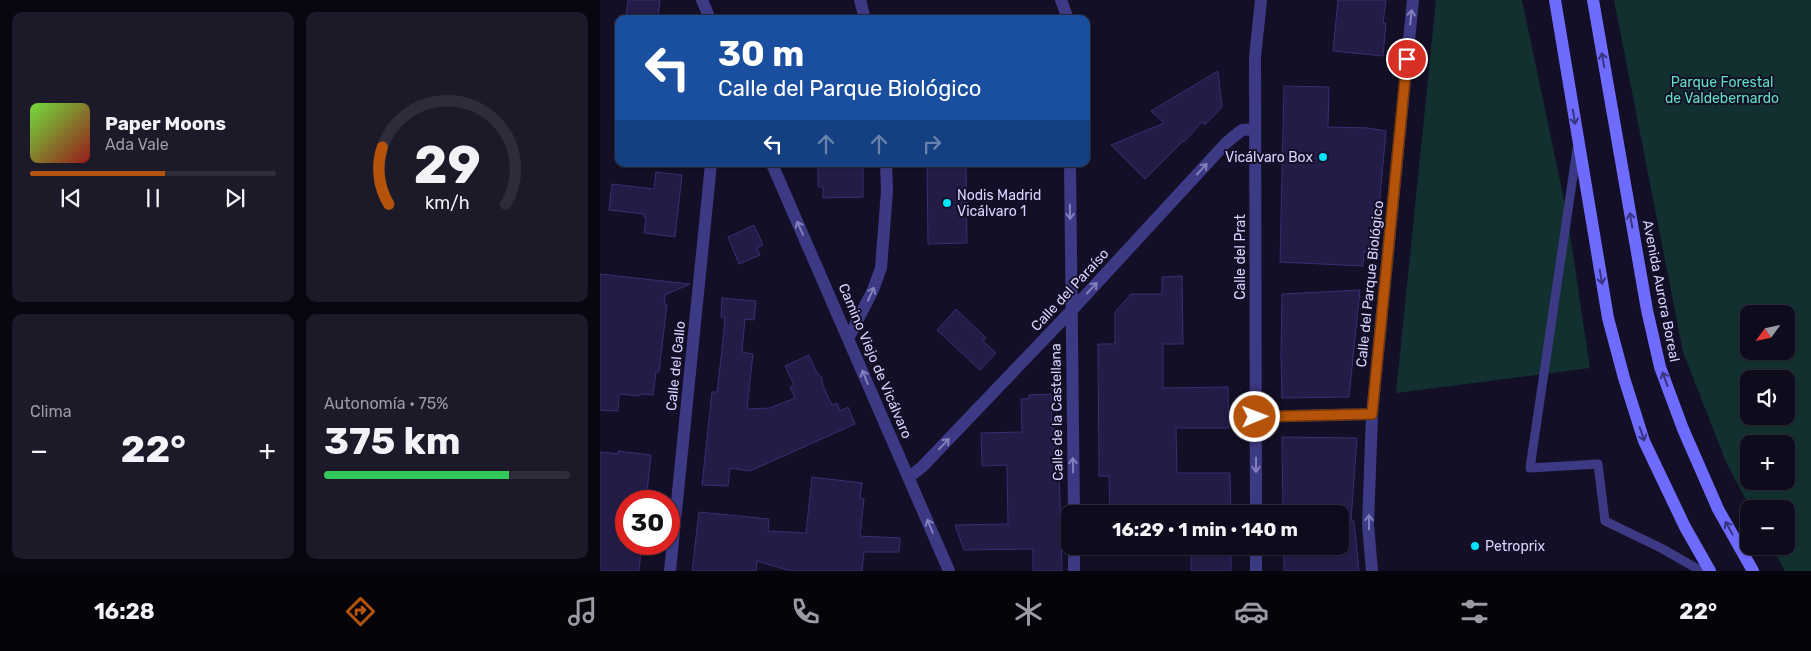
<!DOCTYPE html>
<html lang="es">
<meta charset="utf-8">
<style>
body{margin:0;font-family:Rubik,sans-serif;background:#1c1929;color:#f1f3f6;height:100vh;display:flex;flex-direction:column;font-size:19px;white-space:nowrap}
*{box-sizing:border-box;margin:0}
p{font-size:16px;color:#9b9ba3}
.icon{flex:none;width:28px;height:28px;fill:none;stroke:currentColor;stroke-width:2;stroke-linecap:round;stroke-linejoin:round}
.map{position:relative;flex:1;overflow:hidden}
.panel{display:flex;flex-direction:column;gap:12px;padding:12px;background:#08060f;width:600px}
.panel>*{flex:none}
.banner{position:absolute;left:15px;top:15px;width:475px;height:152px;border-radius:10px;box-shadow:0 1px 4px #0004,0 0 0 1px #2e2b3b;background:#1a4fa0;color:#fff;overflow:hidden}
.needle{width:32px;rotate:237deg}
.fabs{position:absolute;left:1140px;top:305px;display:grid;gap:10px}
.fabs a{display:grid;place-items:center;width:55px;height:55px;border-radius:10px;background:#0e0b1c;box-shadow:0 1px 4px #0004,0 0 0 1px #2e2b3b;font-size:25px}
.speed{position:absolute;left:15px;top:490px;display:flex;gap:10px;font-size:25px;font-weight:700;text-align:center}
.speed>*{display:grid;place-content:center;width:65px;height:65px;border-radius:50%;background:#0e0b1c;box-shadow:0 1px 4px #0004,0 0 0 1px #2e2b3b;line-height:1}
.speed .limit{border:8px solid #d22;background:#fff;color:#111}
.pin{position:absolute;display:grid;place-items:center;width:42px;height:42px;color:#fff;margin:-21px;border:2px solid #fff;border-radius:50%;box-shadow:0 1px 5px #0007}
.me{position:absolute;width:55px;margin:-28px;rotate:89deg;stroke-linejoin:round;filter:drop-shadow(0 0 4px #0008)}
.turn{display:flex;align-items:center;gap:18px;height:105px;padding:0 20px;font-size:22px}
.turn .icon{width:65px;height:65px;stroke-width:2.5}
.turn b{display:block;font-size:35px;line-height:42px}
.lanes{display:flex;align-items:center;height:48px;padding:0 20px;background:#0003;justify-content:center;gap:25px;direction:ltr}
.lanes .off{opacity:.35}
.big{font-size:38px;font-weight:700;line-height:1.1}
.panel .card{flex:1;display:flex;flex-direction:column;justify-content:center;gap:8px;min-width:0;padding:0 18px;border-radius:10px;background:#1c1929}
.panel .dial{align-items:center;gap:0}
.dial svg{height:130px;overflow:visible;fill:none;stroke:#2e2b3b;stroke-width:7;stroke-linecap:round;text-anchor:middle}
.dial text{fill:#f1f3f6;stroke:none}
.song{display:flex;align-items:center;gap:15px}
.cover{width:60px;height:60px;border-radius:8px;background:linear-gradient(135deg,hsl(100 70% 55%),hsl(0 70% 35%))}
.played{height:5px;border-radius:2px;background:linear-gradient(90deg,#b45309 55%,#2e2b3b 55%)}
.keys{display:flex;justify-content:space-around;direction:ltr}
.heat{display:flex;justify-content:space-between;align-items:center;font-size:28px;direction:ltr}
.charge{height:8px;border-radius:4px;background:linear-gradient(90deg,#34c759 75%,#2e2b3b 0)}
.panel .tiles{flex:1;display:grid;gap:12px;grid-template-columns:repeat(2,1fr)}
.trip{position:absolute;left:461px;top:505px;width:288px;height:50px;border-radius:10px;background:#0e0b1c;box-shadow:0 1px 4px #0004,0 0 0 1px #2e2b3b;font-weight:700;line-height:50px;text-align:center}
.tabs{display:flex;height:80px;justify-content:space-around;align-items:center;background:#06040b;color:#9b9ba3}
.tabs .icon{width:35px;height:35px}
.tabs .on{color:#b45309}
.tabs b{font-size:22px;color:#f1f3f6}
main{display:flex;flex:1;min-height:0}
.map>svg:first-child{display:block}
.green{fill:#12302f;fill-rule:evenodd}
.building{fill:#241b47;stroke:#3b2d73}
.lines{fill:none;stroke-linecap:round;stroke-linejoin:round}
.service{stroke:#3d3a85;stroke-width:9}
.minor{stroke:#3d3a85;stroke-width:12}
.tertiary{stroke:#3d3a85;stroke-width:12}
.secondary{stroke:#6f6bff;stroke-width:12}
.oneway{stroke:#837fbc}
.oneway2{stroke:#38347d}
.route-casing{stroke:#753606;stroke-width:12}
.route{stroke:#b45309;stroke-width:9}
.poi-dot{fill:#00e5ff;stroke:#130f26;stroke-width:2}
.labels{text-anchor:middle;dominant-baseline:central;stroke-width:4;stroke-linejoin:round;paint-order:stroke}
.park-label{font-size:14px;fill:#5fe0c0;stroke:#130f26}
.poi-label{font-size:14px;fill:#d9d4ff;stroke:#130f26;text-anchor:start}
.street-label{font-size:14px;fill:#d9d4ff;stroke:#130f26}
</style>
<main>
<section class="panel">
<div class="tiles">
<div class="card">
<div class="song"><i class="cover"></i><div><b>Paper Moons</b><p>Ada Vale</p></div></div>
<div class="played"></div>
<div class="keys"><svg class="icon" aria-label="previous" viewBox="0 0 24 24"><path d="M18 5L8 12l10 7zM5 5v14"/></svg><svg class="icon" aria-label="pause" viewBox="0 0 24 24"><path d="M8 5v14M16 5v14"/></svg><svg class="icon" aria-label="next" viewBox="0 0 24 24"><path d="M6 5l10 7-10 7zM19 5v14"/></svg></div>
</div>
<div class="card dial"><svg viewBox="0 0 100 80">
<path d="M14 69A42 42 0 1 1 86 69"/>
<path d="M14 69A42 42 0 0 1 10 34" stroke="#b45309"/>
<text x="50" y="56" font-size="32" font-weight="700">29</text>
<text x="50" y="72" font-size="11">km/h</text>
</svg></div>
<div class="card"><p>Clima</p>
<div class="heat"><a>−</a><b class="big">22°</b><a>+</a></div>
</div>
<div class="card"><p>Autonomía · 75%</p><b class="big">375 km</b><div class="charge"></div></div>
</div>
</section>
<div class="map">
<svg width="1211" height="571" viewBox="0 0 1211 571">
<rect width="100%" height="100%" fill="#130f26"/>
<path class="green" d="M836 0H922L967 214 990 368 796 393Z
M1014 0H1211V571H1185L1171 546H1186V509H1151L1126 462 1083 352ZM1149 314H1186V351H1149ZM1149 379H1186V416H1149ZM1149 444H1186V481H1149Z"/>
<path class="building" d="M28 0H60L58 19 26 16Z
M738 0H786L783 23H786L783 56 733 51Z
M618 71 622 107 605 125 602 122 584 142 583 141 545 179 511 145 564 123 551 111Z
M684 86 729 87 728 127 768 128 786 131 775 253 764 252 763 266 680 262Z
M218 164H263V197L223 198V187H218Z
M327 164H366L367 243 328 244Z
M56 172 82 175 75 237 44 233 46 217H44V214L9 210 12 184 54 189Z
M154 225 163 245 157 248 160 255 139 264 128 237Z
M0 274 90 284 65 295 64 304H67L59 372H56L53 395 40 394V396L19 394 18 411 0 410Z
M582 276 583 344H563V388L628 387 629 428H576L577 473H630L631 514H510L509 476H499L498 344H515V312L531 294H562V277Z
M760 290 749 397 682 398 681 355 682 294Z
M122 298 156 301 154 320 145 319 142 352 153 354 147 409 170 408 195 398 190 387 194 385 185 366 209 355 216 371 222 378 223 386 232 405 237 403 240 411 248 407 255 424 150 471 130 468 128 486 102 485 112 392H117L122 350 125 317H121Z
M356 309 386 338 383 341 396 353 380 370 337 330Z
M451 394 452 429H458L462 571H433V549L364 550 355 525 408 524 407 465 382 466 381 433 422 432 421 399H429V395Z
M682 437 757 438 751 521H754L759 571H684V546H740V514H683Z
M18 451 51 455 46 501H26V549L41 550 39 571H0V452L18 454Z
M212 477 262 483 260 498 264 499 260 536 300 538 299 552H264L262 571H191L157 561 156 571H92L99 512 169 519 168 531 206 533Z
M591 546H631V571H591Z"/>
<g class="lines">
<path class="service" d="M977 149 930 468 998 464 1005 521 1061 548 1101 571"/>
<path class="minor" d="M260 0 265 19
M461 0 468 19
M470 164 474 514
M249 337 273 290 281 268 287 191 286 164
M655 417 772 414
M309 477 322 467 472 310 627 142 642 130 655 129
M656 514 655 57 661 0
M474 546V571
M656 546V571
M70 571 111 164
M772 571 768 525 772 414 813 0"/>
<path class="tertiary" d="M102 0 110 19
M172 164 349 571"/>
<path class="secondary" d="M955 0 1008 318 1024 378 1044 441 1085 527 1110 571
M993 0 1047 310 1060 367 1083 429 1118 509 1153 571"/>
</g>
<defs><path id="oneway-shaft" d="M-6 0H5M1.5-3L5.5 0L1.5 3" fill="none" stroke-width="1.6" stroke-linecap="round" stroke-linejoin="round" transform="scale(1.25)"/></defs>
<g class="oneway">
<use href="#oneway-shaft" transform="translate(811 17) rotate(-84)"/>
<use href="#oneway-shaft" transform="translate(602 169) rotate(-47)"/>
<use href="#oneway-shaft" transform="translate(470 212) rotate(89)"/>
<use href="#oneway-shaft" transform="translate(200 228) rotate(-114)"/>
<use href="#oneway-shaft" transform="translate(492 288) rotate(-47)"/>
<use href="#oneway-shaft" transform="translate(271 294) rotate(-65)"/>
<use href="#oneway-shaft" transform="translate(265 377) rotate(-112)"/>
<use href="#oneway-shaft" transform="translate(344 444) rotate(-46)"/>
<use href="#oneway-shaft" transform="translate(473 465) rotate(-91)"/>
<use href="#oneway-shaft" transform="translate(656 465) rotate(90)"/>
<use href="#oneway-shaft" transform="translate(769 522) rotate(-90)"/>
<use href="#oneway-shaft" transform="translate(330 526) rotate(-113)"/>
</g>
<g class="oneway2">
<use href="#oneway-shaft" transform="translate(1003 60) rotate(-100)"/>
<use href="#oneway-shaft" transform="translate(974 117) rotate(81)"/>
<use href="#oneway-shaft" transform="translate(1031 220) rotate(-100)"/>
<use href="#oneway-shaft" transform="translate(1001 277) rotate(80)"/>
<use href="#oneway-shaft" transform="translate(1065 379) rotate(-110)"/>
<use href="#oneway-shaft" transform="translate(1042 434) rotate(71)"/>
<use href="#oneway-shaft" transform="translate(1129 528) rotate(-119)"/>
</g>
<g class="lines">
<g class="route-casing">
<path id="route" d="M655 417 772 414 807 59"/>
</g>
<use href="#route" class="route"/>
</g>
<g class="poi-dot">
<circle cx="723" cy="157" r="5"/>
<circle cx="347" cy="203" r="5"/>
<circle cx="875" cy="546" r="5"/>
</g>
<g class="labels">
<g class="park-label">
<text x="1122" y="82">Parque Forestal<tspan x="1122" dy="16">de Valdebernardo</tspan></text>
</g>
<g class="poi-label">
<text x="713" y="157" text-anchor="end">Vicálvaro Box</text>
<text x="357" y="195">Nodis Madrid<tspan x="357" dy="16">Vicálvaro 1</tspan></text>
<text x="885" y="546">Petroprix</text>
</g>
<g class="street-label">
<text transform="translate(640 257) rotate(-90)">Calle del Prat</text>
<text transform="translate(770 284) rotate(-84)">Calle del Parque Biológico</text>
<text transform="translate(470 290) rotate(-47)">Calle del Paraíso</text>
<text transform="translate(1061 291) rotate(79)">Avenida Aurora Boreal</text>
<text transform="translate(275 361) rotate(67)">Camino Viejo de Vicálvaro</text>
<text transform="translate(76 366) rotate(-84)">Calle del Gallo</text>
<text transform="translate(457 412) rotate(-91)">Calle de la Castellana</text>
</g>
</g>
</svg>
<div class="fabs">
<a><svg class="needle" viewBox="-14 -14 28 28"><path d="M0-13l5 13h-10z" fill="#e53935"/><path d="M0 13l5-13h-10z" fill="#9b9ba3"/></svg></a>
<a><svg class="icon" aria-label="sound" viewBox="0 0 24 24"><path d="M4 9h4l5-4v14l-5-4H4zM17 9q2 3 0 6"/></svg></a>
<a>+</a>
<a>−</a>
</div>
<div class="speed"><div class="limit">30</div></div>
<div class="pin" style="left:807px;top:59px;background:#d93025"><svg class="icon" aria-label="arrive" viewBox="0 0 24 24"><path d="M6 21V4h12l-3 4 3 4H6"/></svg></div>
<svg class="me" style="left:655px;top:417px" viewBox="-20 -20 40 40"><circle r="17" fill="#b45309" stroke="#fff" stroke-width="3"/><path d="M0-11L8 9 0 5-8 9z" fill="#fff"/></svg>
<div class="trip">16:29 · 1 min · 140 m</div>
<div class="banner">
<div class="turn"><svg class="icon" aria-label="left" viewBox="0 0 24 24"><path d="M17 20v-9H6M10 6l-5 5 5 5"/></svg><div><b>30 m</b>Calle del Parque Biológico</div></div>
<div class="lanes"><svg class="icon" aria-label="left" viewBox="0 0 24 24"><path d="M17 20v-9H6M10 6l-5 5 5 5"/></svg><svg class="icon off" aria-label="ahead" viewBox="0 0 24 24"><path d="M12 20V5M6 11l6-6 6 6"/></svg><svg class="icon off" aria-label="ahead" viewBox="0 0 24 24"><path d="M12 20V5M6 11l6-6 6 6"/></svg><svg class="icon off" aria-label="right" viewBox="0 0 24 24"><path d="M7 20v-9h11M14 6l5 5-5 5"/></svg></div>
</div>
</div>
</main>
<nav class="tabs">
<b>16:28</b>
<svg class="icon on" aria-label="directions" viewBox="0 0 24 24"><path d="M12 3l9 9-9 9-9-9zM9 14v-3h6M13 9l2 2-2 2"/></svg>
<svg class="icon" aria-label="music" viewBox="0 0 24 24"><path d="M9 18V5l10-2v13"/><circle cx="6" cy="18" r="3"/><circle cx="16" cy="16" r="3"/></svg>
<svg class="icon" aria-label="phone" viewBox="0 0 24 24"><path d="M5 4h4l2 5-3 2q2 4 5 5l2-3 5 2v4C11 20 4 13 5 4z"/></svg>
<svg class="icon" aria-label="climate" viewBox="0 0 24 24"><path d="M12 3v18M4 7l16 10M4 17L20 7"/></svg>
<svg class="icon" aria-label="car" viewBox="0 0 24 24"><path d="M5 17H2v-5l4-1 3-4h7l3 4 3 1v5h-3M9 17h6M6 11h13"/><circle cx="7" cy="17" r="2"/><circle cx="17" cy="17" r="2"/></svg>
<svg class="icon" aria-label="filters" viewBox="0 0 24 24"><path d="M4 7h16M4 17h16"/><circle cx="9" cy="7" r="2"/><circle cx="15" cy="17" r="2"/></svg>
<b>22°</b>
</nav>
